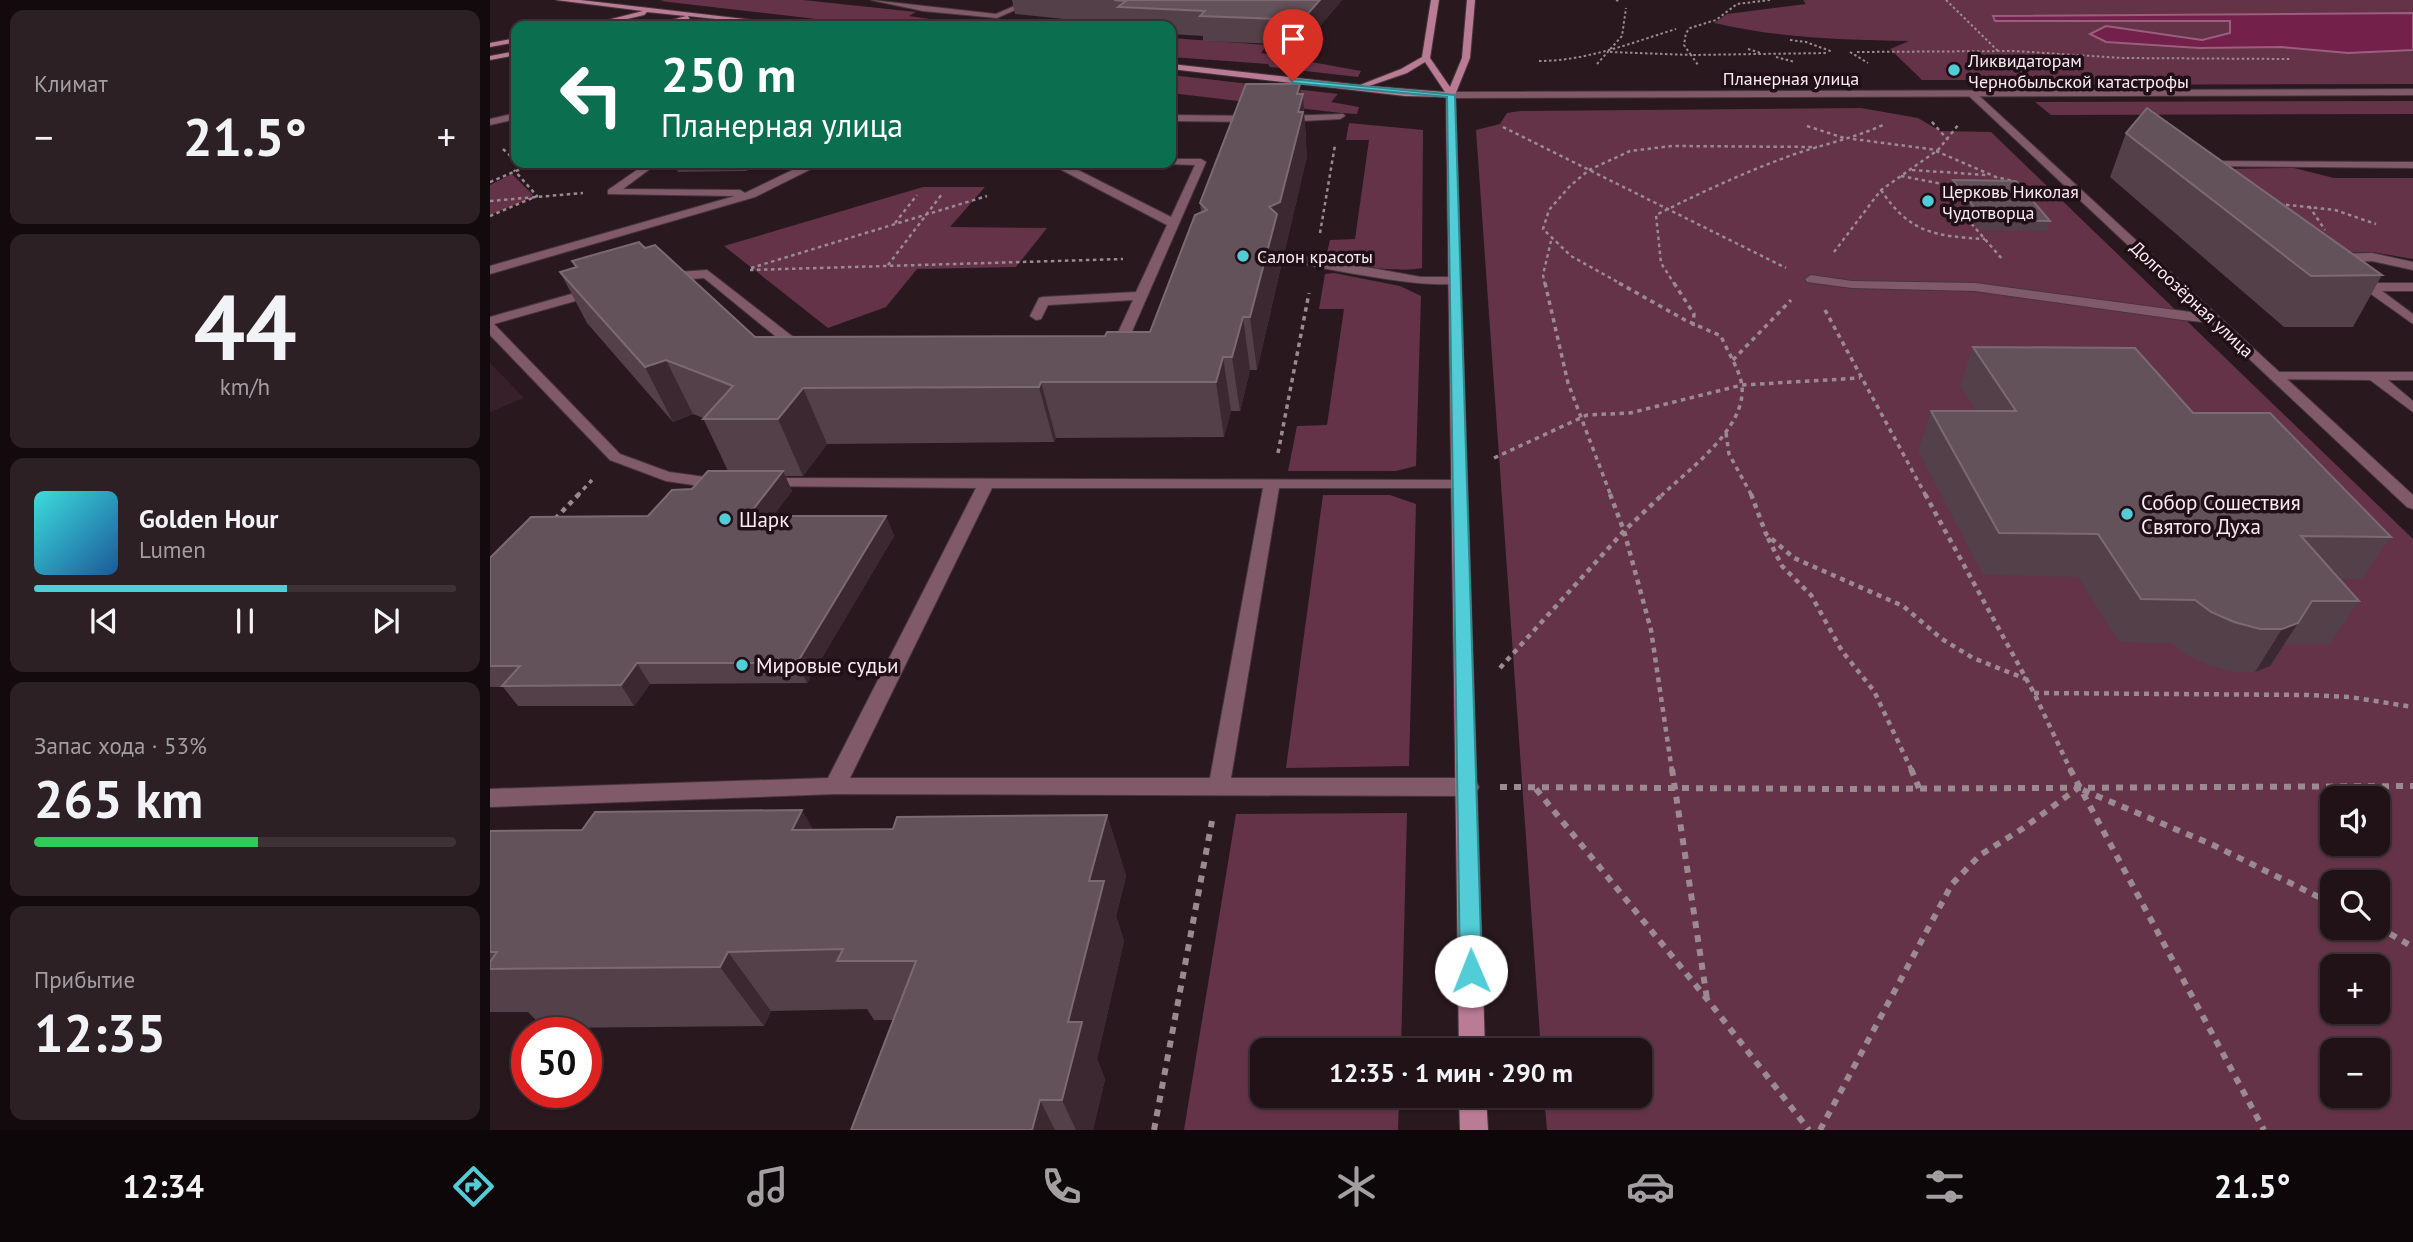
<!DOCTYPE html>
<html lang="ru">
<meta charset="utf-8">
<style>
body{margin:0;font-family:"PT Sans",sans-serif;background:#2d2024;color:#f1f3f6;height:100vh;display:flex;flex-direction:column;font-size:26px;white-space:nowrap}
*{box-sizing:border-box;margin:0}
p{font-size:23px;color:#a29ea1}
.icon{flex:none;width:38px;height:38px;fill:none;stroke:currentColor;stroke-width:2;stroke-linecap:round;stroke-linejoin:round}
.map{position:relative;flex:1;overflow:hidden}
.drawer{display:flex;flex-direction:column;gap:10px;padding:10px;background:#120a0d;width:490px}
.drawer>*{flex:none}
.guide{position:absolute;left:21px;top:21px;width:665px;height:147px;border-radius:14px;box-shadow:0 2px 5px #0004,0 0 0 2px #3d3236;background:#0b6e4f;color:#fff;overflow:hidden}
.controls{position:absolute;left:1830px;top:786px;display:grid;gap:14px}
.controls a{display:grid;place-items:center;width:70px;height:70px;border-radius:14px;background:#201217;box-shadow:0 2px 5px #0004,0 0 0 2px #3d3236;font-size:35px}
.speed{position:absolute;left:21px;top:1017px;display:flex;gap:14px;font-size:35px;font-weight:700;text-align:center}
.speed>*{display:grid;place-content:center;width:91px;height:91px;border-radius:50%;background:#201217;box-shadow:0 2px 5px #0004,0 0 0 2px #3d3236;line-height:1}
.speed .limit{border:10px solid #d22;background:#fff;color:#111}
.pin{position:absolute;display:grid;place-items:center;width:60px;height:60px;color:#fff;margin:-72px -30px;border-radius:50% 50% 50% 0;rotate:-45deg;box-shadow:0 0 7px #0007}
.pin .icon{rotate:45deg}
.me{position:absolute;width:77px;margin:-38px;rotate:359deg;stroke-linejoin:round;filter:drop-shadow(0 0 5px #0008)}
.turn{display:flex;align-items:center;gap:24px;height:147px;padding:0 35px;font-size:32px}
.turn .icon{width:91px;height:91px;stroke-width:2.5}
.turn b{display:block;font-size:49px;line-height:60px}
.big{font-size:52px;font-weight:700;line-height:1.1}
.drawer .card{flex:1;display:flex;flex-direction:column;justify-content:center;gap:10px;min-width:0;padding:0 24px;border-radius:14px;background:#2d2024}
.drawer .dial{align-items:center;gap:0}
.dial b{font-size:91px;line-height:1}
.song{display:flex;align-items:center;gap:21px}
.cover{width:84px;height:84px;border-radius:10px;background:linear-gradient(135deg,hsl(180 70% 55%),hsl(210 70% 35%))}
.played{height:7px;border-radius:4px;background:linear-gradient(90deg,#52ccd6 60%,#3d3236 60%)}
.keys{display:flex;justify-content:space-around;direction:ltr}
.heat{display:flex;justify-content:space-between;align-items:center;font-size:38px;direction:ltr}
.charge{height:10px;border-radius:5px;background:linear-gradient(90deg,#34c759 53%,#3d3236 0)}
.trip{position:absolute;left:760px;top:1038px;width:402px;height:70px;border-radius:14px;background:#201217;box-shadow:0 2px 5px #0004,0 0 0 2px #3d3236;font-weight:700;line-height:70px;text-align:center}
.dock{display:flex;height:112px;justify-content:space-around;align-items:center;background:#0d0709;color:#a29ea1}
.dock .icon{width:49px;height:49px}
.dock .selected{color:#52ccd6}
.dock b{font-size:32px;color:#f1f3f6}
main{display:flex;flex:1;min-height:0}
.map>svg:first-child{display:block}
.built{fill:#38202a}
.green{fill:#643348;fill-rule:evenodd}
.water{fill:#73214a;stroke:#9b5e7c;stroke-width:2}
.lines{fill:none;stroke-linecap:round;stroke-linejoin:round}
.service-casing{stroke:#47363c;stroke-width:2}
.minor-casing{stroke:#47363c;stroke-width:2}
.tertiary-casing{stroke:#47363c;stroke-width:2}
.secondary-casing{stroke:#47363c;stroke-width:2}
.path-far4{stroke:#9b8b91;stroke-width:2;stroke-dasharray:2.5 2.5;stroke-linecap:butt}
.path-far3{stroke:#9b8b91;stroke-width:2.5;stroke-dasharray:3.5 3.5;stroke-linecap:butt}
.path-far2{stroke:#9b8b91;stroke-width:3.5;stroke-dasharray:4.5 4.5;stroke-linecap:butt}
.path-far1{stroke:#9b8b91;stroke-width:4.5;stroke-dasharray:5 5;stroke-linecap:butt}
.path{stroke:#9b8b91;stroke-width:6;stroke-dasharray:7 7;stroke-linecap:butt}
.service{fill:#815a6a;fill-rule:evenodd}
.minor{fill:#815a6a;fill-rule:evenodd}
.tertiary{fill:#815a6a;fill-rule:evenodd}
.secondary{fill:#ba7c95;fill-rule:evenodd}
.wall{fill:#534048}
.shaded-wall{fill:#3b2830}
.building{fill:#64525a;stroke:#7c6a71;stroke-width:2}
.route{fill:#52ccd6;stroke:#35858b;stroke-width:2}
.poi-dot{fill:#52ccd6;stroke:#200f16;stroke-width:2.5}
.labels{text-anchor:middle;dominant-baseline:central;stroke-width:7;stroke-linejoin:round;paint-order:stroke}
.far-poi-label{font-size:18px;fill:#f9ecf0;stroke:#200f16;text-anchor:start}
.far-street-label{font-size:18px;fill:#f9ecf0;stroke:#200f16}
.poi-label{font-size:21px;fill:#f9ecf0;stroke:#200f16;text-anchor:start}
</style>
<main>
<section class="drawer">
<div class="card"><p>Климат</p>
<div class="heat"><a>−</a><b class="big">21.5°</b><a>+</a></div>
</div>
<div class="card dial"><b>44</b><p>km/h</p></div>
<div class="card">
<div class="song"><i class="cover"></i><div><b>Golden Hour</b><p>Lumen</p></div></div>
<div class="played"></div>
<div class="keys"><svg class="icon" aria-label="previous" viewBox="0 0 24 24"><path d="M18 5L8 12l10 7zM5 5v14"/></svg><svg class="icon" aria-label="pause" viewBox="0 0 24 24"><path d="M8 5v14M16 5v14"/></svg><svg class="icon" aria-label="next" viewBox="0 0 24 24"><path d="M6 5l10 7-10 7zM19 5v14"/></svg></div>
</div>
<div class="card"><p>Запас хода · 53%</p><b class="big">265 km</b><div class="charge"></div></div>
<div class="card"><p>Прибытие</p><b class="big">12:35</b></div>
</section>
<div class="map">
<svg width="1923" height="1130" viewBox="0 0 1923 1130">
<rect width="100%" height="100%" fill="#2a181f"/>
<path class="built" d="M0 363 34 398 0 412Z"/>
<path class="green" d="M174 0H313L426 12 419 16 460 22 452 26H387L170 1Z
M1313 0H1923V13L1503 16 1505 21C1584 22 1662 17 1741 21V33L1712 40 1616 26V42L1709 48 1791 47 1894 52 1923 50V84L1539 85 1532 80H1432L1400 49 1419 41C1353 40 1289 38 1224 23L1237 14 1316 4Z
M681 38 777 45 771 53 871 71 868 77 780 67 778 64 681 57Z
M681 75 848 94 841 102 869 107 867 114 851 113 681 93Z
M1923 101V114L1561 115 1545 102Z
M1371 108 1428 118 1450 131 1501 132 1923 539V1130H1057L1054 1096H1150V1050H1051L986 130 1010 124 1017 113 1030 111ZM1843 798H1888V844H1843ZM1843 882H1888V928H1843ZM1843 966H1888V1012H1843ZM1843 1050H1888V1096H1843Z
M859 123 933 130 932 268C911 273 856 266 836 257L840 240 865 239 879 140H856Z
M1804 168 1844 178H1923V259L1882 252 1847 253 1734 169Z
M22 174 43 195 32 202 0 215V185Z
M433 187H495L460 227 557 228 526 267 427 269 396 307 338 328 234 246Z
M844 273 910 286 931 296 926 466 906 471H798L807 426 837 425 854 309H829L835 274Z
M833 495H900L926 504 919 766 796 768Z
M917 813 911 1050H772V1096H909L908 1130H694L746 814Z"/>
<path class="water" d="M1923 13V50L1858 53 1791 47 1709 48 1616 42 1600 34 1616 26 1712 40 1740 33V21H1505L1503 16Z"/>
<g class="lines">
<g class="service-casing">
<path id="service" d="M381 0 506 14 538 0H548L507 18 433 11Z
M26 113V119L0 125V119Z
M853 114 855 116 850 119 793 122 788 119 793 116Z
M681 115 765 116 770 119 765 122 681 121Z
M681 159H711L716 162 633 352 626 356 619 352 643 300 558 305 551 319 546 320 540 316 549 298 553 297 646 292 677 225 566 167 323 168 265 197 0 274V266L245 196 118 194V190L157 163H168L133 189 250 190 255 193 317 163H641L636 166H580L681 217 705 165 677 164Z
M1714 161 1923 162V168L1710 166V162Z
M793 252 931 277H965L971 281C954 294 816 265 789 259L787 256Z
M1882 253 1923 262V270L1882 261 1843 262 1837 258 1843 254Z
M217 270 316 347V353H306L214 278 174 281 168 277 174 273Z
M1864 272 1882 283H1923V291H1892L1923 314V324L1860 279V273Z
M1321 275 1362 281 1485 283 1723 315 1730 319 1723 323 1693 320 1485 291 1362 288 1317 282 1315 279Z
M106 287 110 288V294L4 324 130 454 179 472 237 480 239 483 237 486 217 487 176 481 120 460 0 335V317Z
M1785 372H1923V380H1898L1923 401V412L1880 380 1780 379V373Z
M276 478 975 480 977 483 975 486 969 488H789L741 778H978L986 781 989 787 986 793 978 796 345 794 0 807V789L338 778 486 488 270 486 268 483ZM502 488H773L720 778H360Z"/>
</g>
<g class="minor-casing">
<path id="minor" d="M1479 92H1485L1923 495V509L1917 507 1479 96Z"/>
</g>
<g class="tertiary-casing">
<path id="tertiary" d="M1923 89V95L961 98 957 95 961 92Z"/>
</g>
<g class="secondary-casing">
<path id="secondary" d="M66 0H90L316 26H293L198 16 200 20 160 26 196 16 157 12 154 15 107 26H94L153 11Z
M941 0H949L940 58 960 87 972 58 977 0H985L980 58 965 95 966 121 995 1050H969L956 97 915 96 681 69V64L870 85 911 69 932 57ZM935 62 955 92 879 86 917 73Z
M26 38V42L0 47V43Z
M26 51V55L0 60V56Z
M969 1096H996L998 1130H970Z"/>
</g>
<path class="path-far4" d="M1126 0 1129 1
M1280 0 1247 4 1226 20 1200 28 1196 33 1194 45 1201 55 1337 53
M1456 0 1508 51
M557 25 570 26
M1300 40 1316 42 1343 52
M1258 49 1271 53
M1120 52 1201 55 1208 65
M1360 52 1378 63
M1367 52 1525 51 1632 58 1800 59
M1286 57 1305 62
M1049 61C1096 61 1141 43 1186 29
M1107 64 1132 36 1136 8
M1442 122 1444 124"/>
<path class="path-far3" d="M1442 122 1458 140
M1317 126 1354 138
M1013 127 1296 268
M1363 139 1447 150
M13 149 26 161
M1446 151 1506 177 1527 182
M1422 170 1497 175
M1411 176 1468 187
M0 182 45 163
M1391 190C1420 234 1446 236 1495 239
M0 201 93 193
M1789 204 1845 210 1886 224
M1819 206 1835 230
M1481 212 1473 214 1513 260
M0 216 47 196 24 170
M405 223 427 195
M830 233 845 145
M1344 252 1391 190 1448 150 1469 124
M398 265 452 194
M261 268 497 196
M260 270 633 259
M1055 285 1053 275 1061 241
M1133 285 1081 256 1053 229 1059 210 1080 186 1099 170 1140 151 1182 146 1327 147
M1185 285 1171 263 1166 215C1212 192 1257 171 1305 154 1335 144 1364 138 1393 125"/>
<path class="path-far2" d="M1055 283 1078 383 1121 496
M1129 283 1195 320 1231 336C1237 351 1250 370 1252 386 1256 429 1199 469 1171 496
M1184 283 1204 314 1203 326
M1335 310 1436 496
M1243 360 1301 300
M1236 433 1239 454 1262 496
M788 453 819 293
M1004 458 1097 415 1140 413 1252 385 1370 378
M87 496 102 480"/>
<path class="path-far1" d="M1120 494 1134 531 1161 630 1182 771
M1261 494 1276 534 1304 558 1413 606 1452 639 1483 658 1536 679
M1435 494 1544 693 1581 771
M65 519 89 494
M1278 538 1292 566 1321 595 1352 651 1384 691 1422 771
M1010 668 1134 531 1173 494
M1544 693 1818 695 1860 697 1923 707"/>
<path class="path" d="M1182 769 1217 999
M1421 769 1429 788
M1580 769 1774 1130
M1010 787 1349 789 1923 786
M1046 789 1217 999 1319 1130
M1593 790 1723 845 1843 904
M1888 927 1923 947
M664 1130 722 821
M1330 1130 1462 884 1490 855 1532 829 1588 788"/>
<use href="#service" class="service"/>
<use href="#minor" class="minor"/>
<use href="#tertiary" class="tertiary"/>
<use href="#secondary" class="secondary"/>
</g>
<path class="wall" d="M522 0H852L814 45 713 41V36L681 34V26H631V25L525 14Z
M811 94 816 136 815 140 817 156 795 250 791 252 792 262 767 370H760L750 411H741L734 437 566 438 564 442 337 444 313 476H295L302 491 283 516H396L404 536 317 683 160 684 144 706H28L13 687H0V558L158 516 202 489 238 471 213 418 203 414 183 422 97 323 70 272 85 267 82 261 155 248 265 337 615 336 660 332 711 212 710 203Z
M1636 133 1892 275 1863 327H1794L1620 177Z
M184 163H267L257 171 188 172Z
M1463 180 1560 221 1557 231 1490 230 1461 190Z
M1483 347 1703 413 1901 537 1872 579H1849L1869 601 1840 644H1795L1780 666 1765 672H1743L1718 665 1696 655 1681 643 1629 642 1588 577 1493 575 1428 451 1441 411H1486L1470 385Z
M617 815 636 876 626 916 634 941 607 1059 615 1079 603 1130H361L404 1020H384L377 1009 281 1011 274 1026 54 1028 38 1012H0V831L403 829Z"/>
<path class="shaded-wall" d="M830 0H852L814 45 812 20Z
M810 84 811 101 813 94 817 156 795 250 791 252 792 262 767 370 760 317 779 207Z
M253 163H267L257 171Z
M753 317 760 370 750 411 742 357Z
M733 357 741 411 734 437 726 382Z
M176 360 203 414 183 422 155 367Z
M551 382 566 438 564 442 549 387Z
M313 388 337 444 313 476 288 419Z
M293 471 302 491 268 536 258 516Z
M396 516 404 536 317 683 307 663Z
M1808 623 1780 666 1765 672 1792 629Z
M147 663 160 684 144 706 131 685Z
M312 810 347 871 302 830Z
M617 815 636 876 626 916 634 941 607 1059 615 1079 603 1130H586L572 1100 578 1022 599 881Z
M238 952 281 1011 274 1026 230 967Z
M550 1100 565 1130H542Z"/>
<path class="building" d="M624 0H830L812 20 710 16 715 11 628 7 636 1Z
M756 84H810L807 94H813L808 112H813L790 202 779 207 787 214 760 317H753L742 357H733L726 382H551L549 387 313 388 288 419H213L243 386 176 360 155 367 70 272 87 267 82 261 149 242 155 248 165 245 265 337 615 336 617 332H660L705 215 717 210 710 203Z
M1657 108 1892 275 1821 276 1636 133Z
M1463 180 1526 181 1560 221 1494 220Z
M1483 347 1645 348 1703 413H1780L1901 537 1811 536 1869 601H1822L1808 623 1792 629H1770L1744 622 1721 612 1705 600 1651 599 1608 534 1509 533 1441 411H1526Z
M218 471H293L258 516H396L307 663H147L131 685 12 686 30 666H0V558L41 517 158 516 182 490 202 489Z
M312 810 302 830 403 829 407 817 617 815 599 881H614L578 1022H592L572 1100H550L542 1130H361L426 961H347L353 949 238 952 230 967 0 969V962L7 952H0V831L92 830 105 812Z"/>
<path class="route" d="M800 79 965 95 992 971 989 978 981 981 973 978 970 971 957 97 803 83Z"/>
<g class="poi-dot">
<circle cx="1464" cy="70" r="7"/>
<circle cx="1438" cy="201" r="7"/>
<circle cx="753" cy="256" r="7"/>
<circle cx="1637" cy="514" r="7"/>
<circle cx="235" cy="519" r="7"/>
<circle cx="252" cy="665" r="7"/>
</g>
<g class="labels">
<g class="far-poi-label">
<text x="1478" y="60">Ликвидаторам<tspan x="1478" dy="21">Чернобыльской катастрофы</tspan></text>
<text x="1452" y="191">Церковь Николая<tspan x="1452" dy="21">Чудотворца</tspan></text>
<text x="767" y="256">Салон красоты</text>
</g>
<g class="far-street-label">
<text x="1301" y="78">Планерная улица</text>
<text transform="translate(1702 299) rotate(43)">Долгоозёрная улица</text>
</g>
<g class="poi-label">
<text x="1651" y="502">Собор Сошествия<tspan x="1651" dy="24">Святого Духа</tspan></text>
<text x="249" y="519">Шарк</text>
<text x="266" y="665">Мировые судьи</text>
</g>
</g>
</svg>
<div class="controls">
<a><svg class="icon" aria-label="sound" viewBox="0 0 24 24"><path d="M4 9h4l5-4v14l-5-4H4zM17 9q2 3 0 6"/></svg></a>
<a><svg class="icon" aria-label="search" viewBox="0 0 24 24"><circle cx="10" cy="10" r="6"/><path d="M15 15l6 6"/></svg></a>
<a>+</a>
<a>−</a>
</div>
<div class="speed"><div class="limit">50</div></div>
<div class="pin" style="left:803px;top:81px;background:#d93025"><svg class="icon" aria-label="arrive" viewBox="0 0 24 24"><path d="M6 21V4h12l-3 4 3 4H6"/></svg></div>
<svg class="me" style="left:981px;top:971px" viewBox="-20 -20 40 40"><circle r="19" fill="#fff"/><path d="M0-13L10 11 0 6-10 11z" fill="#52ccd6"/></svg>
<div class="trip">12:35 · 1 мин · 290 m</div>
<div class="guide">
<div class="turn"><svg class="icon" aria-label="left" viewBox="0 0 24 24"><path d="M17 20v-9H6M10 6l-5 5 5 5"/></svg><div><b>250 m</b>Планерная улица</div></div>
</div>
</div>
</main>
<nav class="dock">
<b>12:34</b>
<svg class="icon selected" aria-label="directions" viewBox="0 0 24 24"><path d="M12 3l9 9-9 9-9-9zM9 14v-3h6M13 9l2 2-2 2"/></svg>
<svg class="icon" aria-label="music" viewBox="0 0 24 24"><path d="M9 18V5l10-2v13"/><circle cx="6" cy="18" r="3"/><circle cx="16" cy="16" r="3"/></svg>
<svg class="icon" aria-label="phone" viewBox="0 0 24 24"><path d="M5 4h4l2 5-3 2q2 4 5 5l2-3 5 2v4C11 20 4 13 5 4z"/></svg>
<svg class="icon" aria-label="climate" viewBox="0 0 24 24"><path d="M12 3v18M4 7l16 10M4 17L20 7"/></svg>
<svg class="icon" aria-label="car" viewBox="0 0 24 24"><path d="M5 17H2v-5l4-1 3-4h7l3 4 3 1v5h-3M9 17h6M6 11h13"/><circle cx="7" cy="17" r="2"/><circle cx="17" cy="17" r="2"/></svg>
<svg class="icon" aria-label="filters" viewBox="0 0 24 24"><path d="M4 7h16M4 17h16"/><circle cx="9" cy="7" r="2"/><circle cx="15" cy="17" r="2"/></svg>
<b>21.5°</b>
</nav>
